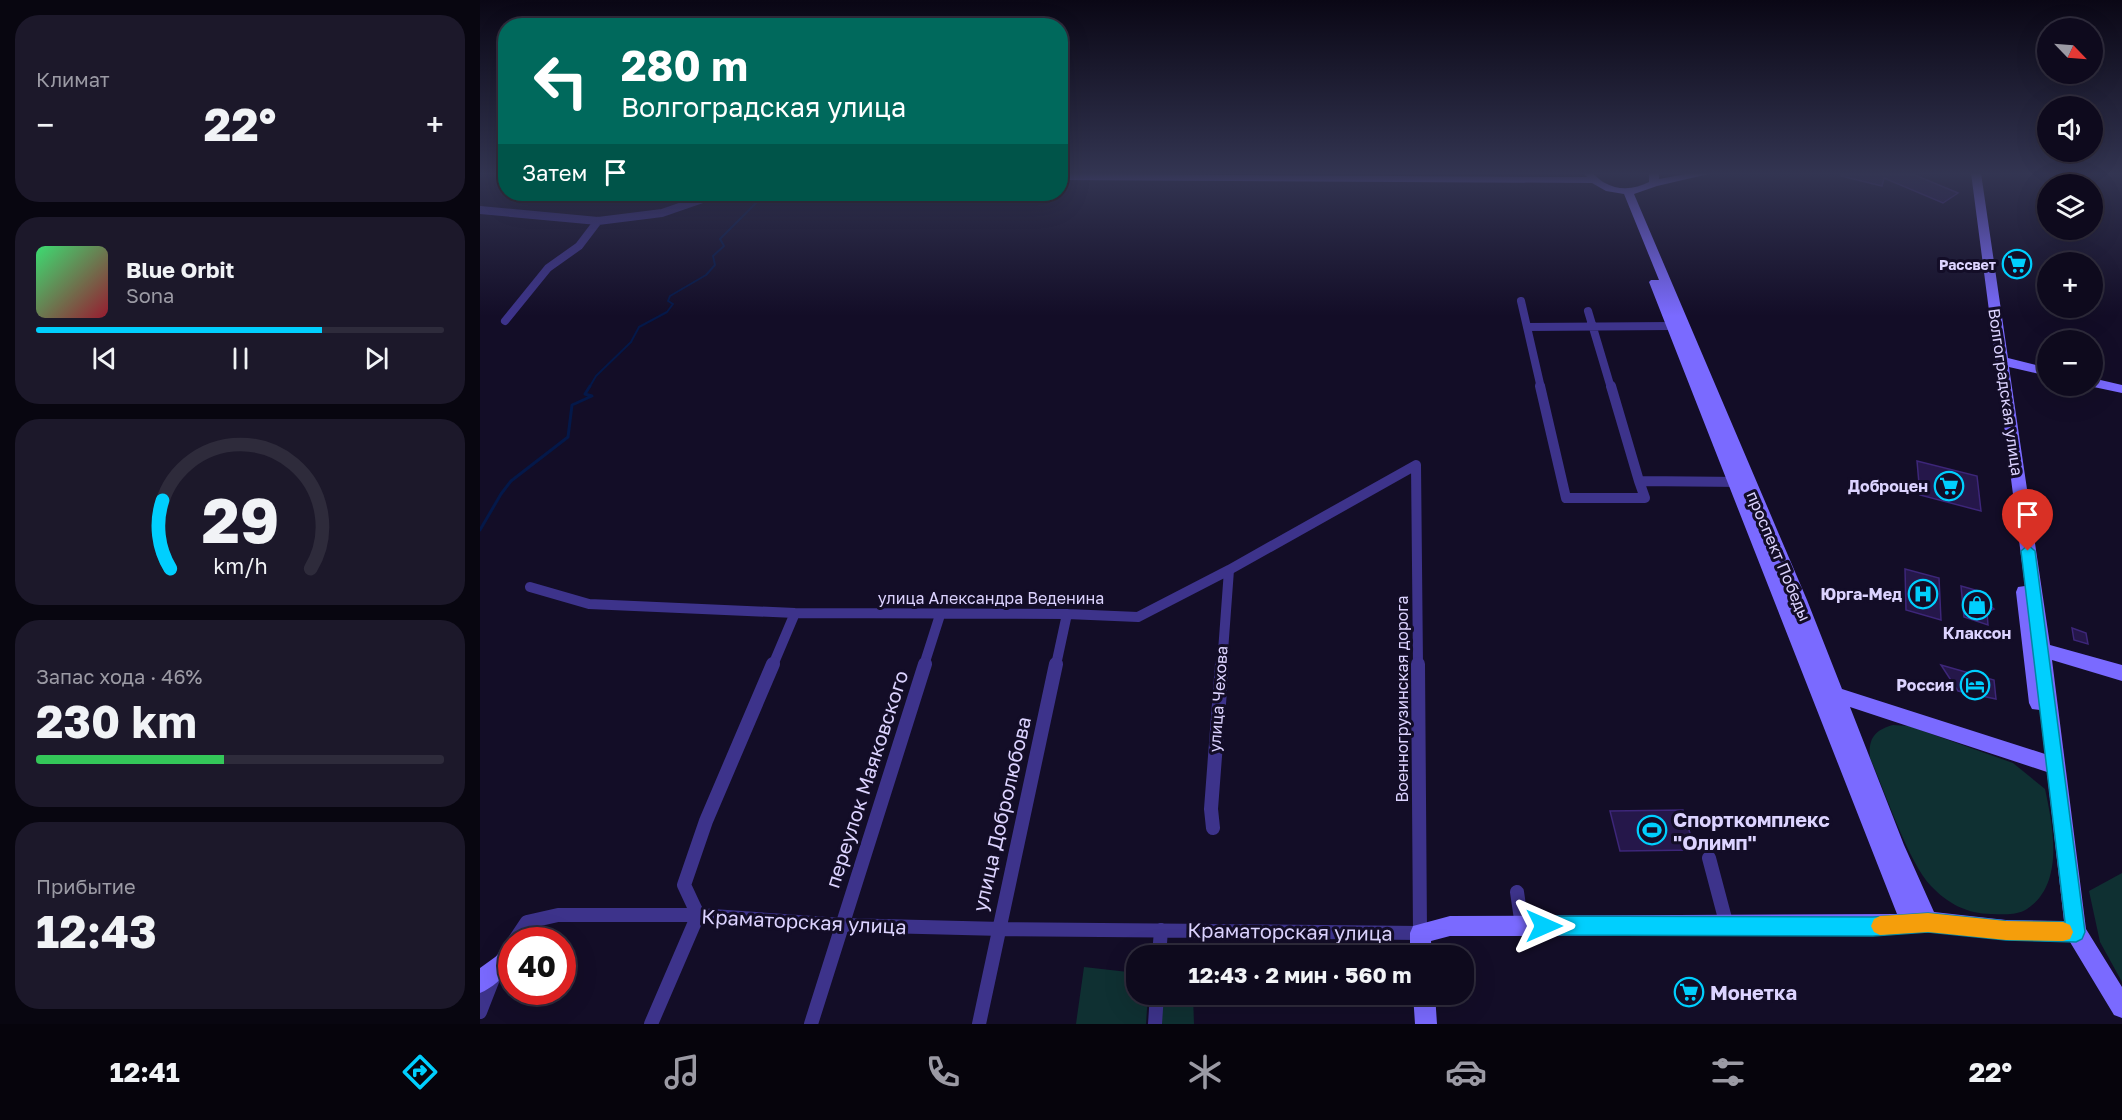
<!DOCTYPE html>
<html lang="ru">
<meta charset="utf-8">
<style>
body{margin:0;font-family:"Golos Text",sans-serif;background:#1c182a;color:#f1f3f6;height:100vh;display:flex;flex-direction:column;font-size:22px;white-space:nowrap}
*{box-sizing:border-box;margin:0}
p{font-size:20px;color:#9b9aa4}
.icon{flex:none;width:33px;height:33px;fill:none;stroke:currentColor;stroke-width:2;stroke-linecap:round;stroke-linejoin:round}
.map{position:relative;flex:1;overflow:hidden}
.panel{display:flex;flex-direction:column;gap:15px;padding:15px;background:#080610;width:480px}
.panel>*{flex:none}
.top-card{position:absolute;left:18px;top:18px;width:570px;height:183px;border-radius:24px;box-shadow:0 6px 24px #0002,0 0 0 2px #2e2b3b;background:#00695c;color:#fff;overflow:hidden}
.needle{width:39px;rotate:115deg}
.controls{position:absolute;left:1557px;top:18px;display:grid;gap:12px}
.controls a{display:grid;place-items:center;width:66px;height:66px;border-radius:50%;background:#0e0a1d;box-shadow:0 6px 24px #0002,0 0 0 2px #2e2b3b;font-size:30px}
.speed{position:absolute;left:18px;top:927px;display:flex;gap:12px;font-size:30px;font-weight:700;text-align:center}
.speed>*{display:grid;place-content:center;width:78px;height:78px;border-radius:50%;background:#0e0a1d;box-shadow:0 6px 24px #0002,0 0 0 2px #2e2b3b;line-height:1}
.speed .limit{border:9px solid #d22;background:#fff;color:#111}
.pin{position:absolute;display:grid;place-items:center;width:51px;height:51px;color:#fff;margin:-62px -26px;border-radius:50% 50% 50% 0;rotate:-45deg;box-shadow:0 0 6px #0007}
.pin .icon{rotate:45deg}
.me{position:absolute;width:66px;margin:-33px;rotate:90deg;stroke-linejoin:round;filter:drop-shadow(0 0 4px #0008)}
.turn{display:flex;align-items:center;gap:21px;height:126px;padding:0 24px;font-size:27px}
.turn .icon{width:78px;height:78px;stroke-width:2.5}
.turn b{display:block;font-size:42px;line-height:51px}
.then{display:flex;align-items:center;height:57px;padding:0 24px;background:#0003;gap:12px;font-size:22px}
.big{font-size:45px;font-weight:700;line-height:1.1}
.panel .widget{flex:1;display:flex;flex-direction:column;justify-content:center;gap:9px;min-width:0;padding:0 21px;border-radius:24px;background:#1c182a}
.panel .dial{align-items:center;gap:0}
.dial svg{height:156px;overflow:visible;fill:none;stroke:#2e2b3b;stroke-width:7;stroke-linecap:round;text-anchor:middle}
.dial text{fill:#f1f3f6;stroke:none}
.song{display:flex;align-items:center;gap:18px}
.cover{width:72px;height:72px;border-radius:9px;background:linear-gradient(135deg,hsl(140 70% 55%),hsl(350 70% 35%))}
.played{height:6px;border-radius:3px;background:linear-gradient(90deg,#00cffe 70%,#2e2b3b 70%)}
.keys{display:flex;justify-content:space-around;direction:ltr}
.heat{display:flex;justify-content:space-between;align-items:center;font-size:33px;direction:ltr}
.charge{height:9px;border-radius:4px;background:linear-gradient(90deg,#34c759 46%,#2e2b3b 0)}
.trip{position:absolute;left:646px;top:945px;width:348px;height:60px;border-radius:24px;background:#0e0a1d;box-shadow:0 6px 24px #0002,0 0 0 2px #2e2b3b;font-weight:700;line-height:60px;text-align:center}
.tab-bar{display:flex;height:96px;justify-content:space-around;align-items:center;background:#06040c;color:#9b9aa4}
.tab-bar .icon{width:42px;height:42px}
.tab-bar .on{color:#00cffe}
.tab-bar b{font-size:27px;color:#f1f3f6}
main{display:flex;flex:1;min-height:0}
.map>svg:first-child{display:block}
.green{fill:#0f3032}
.lines{fill:none;stroke-linecap:round;stroke-linejoin:round}
.stream-far1{stroke:#041849;stroke-width:2}
.stream{stroke:#041849;stroke-width:3}
.building{fill:#25174a;stroke:#3d2679;stroke-width:1.5}
.street-far2{stroke:#3d338b;stroke-width:8}
.street-far1{stroke:#3d338b;stroke-width:10}
.street{stroke:#3d338b;stroke-width:14}
.secondary{fill:#7a6aff;fill-rule:evenodd}
.route{fill:#00cffe;stroke:#0087a5;stroke-width:1.5}
.slow{fill:#f59e0b}
.labels{text-anchor:middle;dominant-baseline:central;stroke-width:6;stroke-linejoin:round;paint-order:stroke}
.far-poi-label{font-size:14px;font-weight:bold;fill:#dcd3ff;stroke:#130d27;text-anchor:end}
.street-label{font-size:16px;fill:#dcd3ff;stroke:#130d27}
.poi-label{font-size:16px;font-weight:bold;fill:#dcd3ff;stroke:#130d27;text-anchor:end}
.near-street-label{font-size:20px;fill:#dcd3ff;stroke:#130d27}
.near-poi-label{font-size:20px;font-weight:bold;fill:#dcd3ff;stroke:#130d27;text-anchor:start}
</style>
<main>
<section class="panel">
<div class="widget"><p>Климат</p>
<div class="heat"><a>−</a><b class="big">22°</b><a>+</a></div>
</div>
<div class="widget">
<div class="song"><i class="cover"></i><div><b>Blue Orbit</b><p>Sona</p></div></div>
<div class="played"></div>
<div class="keys"><svg class="icon" aria-label="previous" viewBox="0 0 24 24"><path d="M18 5L8 12l10 7zM5 5v14"/></svg><svg class="icon" aria-label="pause" viewBox="0 0 24 24"><path d="M8 5v14M16 5v14"/></svg><svg class="icon" aria-label="next" viewBox="0 0 24 24"><path d="M6 5l10 7-10 7zM19 5v14"/></svg></div>
</div>
<div class="widget dial"><svg viewBox="0 0 100 80">
<path d="M14 69A42 42 0 1 1 86 69"/>
<path d="M14 69A42 42 0 0 1 10 34" stroke="#00cffe"/>
<text x="50" y="56" font-size="32" font-weight="700">29</text>
<text x="50" y="72" font-size="11">km/h</text>
</svg></div>
<div class="widget"><p>Запас хода · 46%</p><b class="big">230 km</b><div class="charge"></div></div>
<div class="widget"><p>Прибытие</p><b class="big">12:43</b></div>
</section>
<div class="map">
<svg width="1642" height="1024" viewBox="0 0 1642 1024">
<rect width="100%" height="100%" fill="#130d27"/>
<path class="green" d="M1413 725 1429 726 1533 763 1565 789C1573 826 1585 884 1547 909 1536 916 1523 914 1511 914 1487 914 1467 903 1451 886 1428 862 1405 791 1390 758 1388 738 1395 730 1413 725Z
M1642 873V982L1620 942 1609 891Z
M604 967 657 973V994L668 995 666 1024H596Z
M676 995H713L714 1024H676Z"/>
<g class="lines">
<path class="stream-far1" d="M109 388 116 376 151 342 159 327 187 312 193 304 188 301 190 296 226 275 235 265 233 256 244 246 240 239 285 194"/>
<path class="stream" d="M0 530 21 494 31 481 88 437 92 405 112 396 105 394 110 386"/>
</g>
<path class="building" d="M1361 173H1430L1478 193 1463 203 1404 178 1402 186 1361 176Z
M1437 461 1497 476 1501 511 1440 495Z
M1425 569 1459 578 1461 620 1426 610Z
M1481 586 1506 593V602L1514 609 1507 612 1508 625 1484 617Z
M1592 628 1606 633 1608 644 1594 640Z
M1461 665 1514 680 1516 699 1478 691Z
M1203 810 1215 850 1140 851 1130 811Z"/>
<g class="lines">
<path class="street-far2" d="M0 210 118 221 182 213 237 194
M1041 301 1061 388
M1108 311 1131 388
M25 321 68 268 99 246 118 221
M1047 327 1192 326"/>
<path class="street-far1" d="M1060 386 1086 498H1165L1159 481 1262 482
M1131 386 1159 481
M50 587 109 604 315 613 587 614 658 617 749 570 936 465 938 665
M293 665 315 613
M444 665 460 615
M576 665 587 614
M742 665 749 570"/>
<path class="street" d="M733 828 731 809 742 664
M1229 858 1247 926
M1037 892 1042 926
M35 940 47 922 78 915H218L362 925 522 929 940 933 938 664
M679 956 681 930
M0 1012 18 966 32 945
M171 1024 218 915 204 885 226 821 293 664
M331 1024 445 664
M499 1024 576 664
M675 1024 677 994"/>
<path class="secondary" d="M1104 173C1118 173 1114 177 1125 183 1139 191 1156 189 1169 182V173H1179V179L1211 173H1233L1177 186 1154 194 1327 600 1362 689 1565 754 1560 710 1552 709 1549 703 1536 592 1538 587 1545 586 1491 173H1501L1528 358 1568 368V376L1529 367 1570 645 1642 665V681L1572 660 1606 929 1642 987V1018L1634 1015 1590 942 1526 940 1448 932 1393 936H970L951 941 952 956H930V933L933 926 970 916 1417 914 1169 282 1171 280H1179L1144 194 1126 191 1112 183 580 180V174L1107 177ZM1370 707 1567 772 1584 921 1526 920 1454 912 1424 845Z
M1612 378 1642 385V393L1609 386H1612Z
M18 955 26 958 29 966C24 978 12 988 0 993V968Z
M933 994H955L957 1024H935Z"/>
</g>
<linearGradient id="sky" x2="0" y2="1"><stop stop-color="#0a0715"/><stop offset="0.55" stop-color="#333552"/><stop offset="1" stop-color="#333552" stop-opacity="0"/></linearGradient>
<rect width="1642" height="316" fill="url(#sky)"/>
<path class="route" d="M1548 545 1555 551 1605 932 1602 939 1596 942 1526 940 1448 932 1393 936 1064 935 1057 933 1054 926 1057 919 1064 916 1393 917 1448 913 1526 921 1585 922 1541 551Z"/>
<path class="slow" d="M1448 913 1526 921 1583 922 1590 925 1593 932 1590 939 1583 941 1526 940 1448 932 1400 935 1394 932 1391 926 1394 919 1400 916Z"/>
<defs>
<g id="supermarket-ring" transform="scale(1.5)"><circle r="9.5" fill="#130d27" stroke="#00cffe" stroke-width="1.5"/><path d="M-6-5.5h2.5l.6 2H6L4.5 2H-2.5L-4.4-4H-6ZM-1.5 3.2a1.3 1.3 0 1 0 .1 0ZM3 3.2a1.3 1.3 0 1 0 .1 0Z" fill="#00cffe"/></g>
<g id="hospital-ring" transform="scale(1.5)"><circle r="9.5" fill="#130d27" stroke="#00cffe" stroke-width="1.5"/><path d="M-5-5h3v3.5h4V-5h3V5h-3V1.5h-4V5h-3Z" fill="#00cffe"/></g>
<g id="shop-ring" transform="scale(1.5)"><circle r="9.5" fill="#130d27" stroke="#00cffe" stroke-width="1.5"/><path d="M-5-2.5h2.3a2.7 3.5 0 0 1 5.4 0H5L5.5 6h-11ZM-1.5-2.5h3a1.5 2.3 0 0 0-3 0Z" fill="#00cffe"/></g>
<g id="hotel-ring" transform="scale(1.5)"><circle r="9.5" fill="#130d27" stroke="#00cffe" stroke-width="1.5"/><path d="M-6-4.5h1.5V1H6V5H4.5V3h-9V5H-6ZM-4 0a1.8 1.8 0 1 1 3.6 0ZM.5 0V-2.5h3Q6-2.5 6 0Z" fill="#00cffe"/></g>
<g id="stadium-ring" transform="scale(1.5)"><circle r="9.5" fill="#130d27" stroke="#00cffe" stroke-width="1.5"/><path d="M0-5a6.5 5 0 1 0 0 10a6.5 5 0 1 0 0-10ZM-3.5-1.8h7v3.6h-7Z" fill="#00cffe"/></g>
</defs>
<g fill-rule="evenodd">
<use href="#supermarket-ring" x="1537" y="264"/>
<use href="#supermarket-ring" x="1469" y="486"/>
<use href="#hospital-ring" x="1443" y="594"/>
<use href="#shop-ring" x="1497" y="605"/>
<use href="#hotel-ring" x="1495" y="685"/>
<use href="#stadium-ring" x="1172" y="830"/>
<use href="#supermarket-ring" x="1209" y="992"/>
</g>
<g class="labels">
<g class="far-poi-label">
<text x="1516" y="264">Рассвет</text>
</g>
<g class="street-label">
<text transform="translate(1526 392) rotate(82)">Волгоградская улица</text>
<text transform="translate(1299 556) rotate(67)">проспект Победы</text>
<text x="511" y="598">улица Александра Веденина</text>
<text transform="translate(738 699) rotate(-86)">улица Чехова</text>
<text transform="translate(922 699) rotate(-90)">Военногрузинская дорога</text>
</g>
<g class="poi-label">
<text x="1448" y="486">Доброцен</text>
<text x="1422" y="594">Юрга-Мед</text>
<text x="1497" y="633" text-anchor="middle">Клаксон</text>
<text x="1474" y="685">Россия</text>
</g>
<g class="near-street-label">
<text transform="translate(386 779) rotate(-72)">переулок Маяковского</text>
<text transform="translate(521 814) rotate(-77)">улица Добролюбова</text>
<text transform="translate(324 921) rotate(3)">Краматорская улица</text>
<text transform="translate(810 931) rotate(1)">Краматорская улица</text>
</g>
<g class="near-poi-label">
<text x="1193" y="819">Спорткомплекс<tspan x="1193" dy="23">"Олимп"</tspan></text>
<text x="1230" y="992">Монетка</text>
</g>
</g>
</svg>
<div class="controls">
<a><svg class="needle" viewBox="-14 -14 28 28"><path d="M0-13l5 13h-10z" fill="#e53935"/><path d="M0 13l5-13h-10z" fill="#9b9aa4"/></svg></a>
<a><svg class="icon" aria-label="sound" viewBox="0 0 24 24"><path d="M4 9h4l5-4v14l-5-4H4zM17 9q2 3 0 6"/></svg></a>
<a><svg class="icon" aria-label="layers" viewBox="0 0 24 24"><path d="M12 4l9 5-9 5-9-5zM3 14l9 5 9-5"/></svg></a>
<a>+</a>
<a>−</a>
</div>
<div class="speed"><div class="limit">40</div></div>
<div class="pin" style="left:1548px;top:551px;background:#d93025"><svg class="icon" aria-label="arrive" viewBox="0 0 24 24"><path d="M6 21V4h12l-3 4 3 4H6"/></svg></div>
<svg class="me" style="left:1064px;top:926px" viewBox="-20 -20 40 40"><path d="M0-17L14 15 0 8-14 15z" fill="#00cffe" stroke="#fff" stroke-width="4"/></svg>
<div class="trip">12:43 · 2 мин · 560 m</div>
<div class="top-card">
<div class="turn"><svg class="icon" aria-label="left" viewBox="0 0 24 24"><path d="M17 20v-9H6M10 6l-5 5 5 5"/></svg><div><b>280 m</b>Волгоградская улица</div></div>
<div class="then">Затем<svg class="icon" aria-label="arrive" viewBox="0 0 24 24"><path d="M6 21V4h12l-3 4 3 4H6"/></svg></div>
</div>
</div>
</main>
<nav class="tab-bar">
<b>12:41</b>
<svg class="icon on" aria-label="directions" viewBox="0 0 24 24"><path d="M12 3l9 9-9 9-9-9zM9 14v-3h6M13 9l2 2-2 2"/></svg>
<svg class="icon" aria-label="music" viewBox="0 0 24 24"><path d="M9 18V5l10-2v13"/><circle cx="6" cy="18" r="3"/><circle cx="16" cy="16" r="3"/></svg>
<svg class="icon" aria-label="phone" viewBox="0 0 24 24"><path d="M5 4h4l2 5-3 2q2 4 5 5l2-3 5 2v4C11 20 4 13 5 4z"/></svg>
<svg class="icon" aria-label="climate" viewBox="0 0 24 24"><path d="M12 3v18M4 7l16 10M4 17L20 7"/></svg>
<svg class="icon" aria-label="car" viewBox="0 0 24 24"><path d="M5 17H2v-5l4-1 3-4h7l3 4 3 1v5h-3M9 17h6M6 11h13"/><circle cx="7" cy="17" r="2"/><circle cx="17" cy="17" r="2"/></svg>
<svg class="icon" aria-label="filters" viewBox="0 0 24 24"><path d="M4 7h16M4 17h16"/><circle cx="9" cy="7" r="2"/><circle cx="15" cy="17" r="2"/></svg>
<b>22°</b>
</nav>
